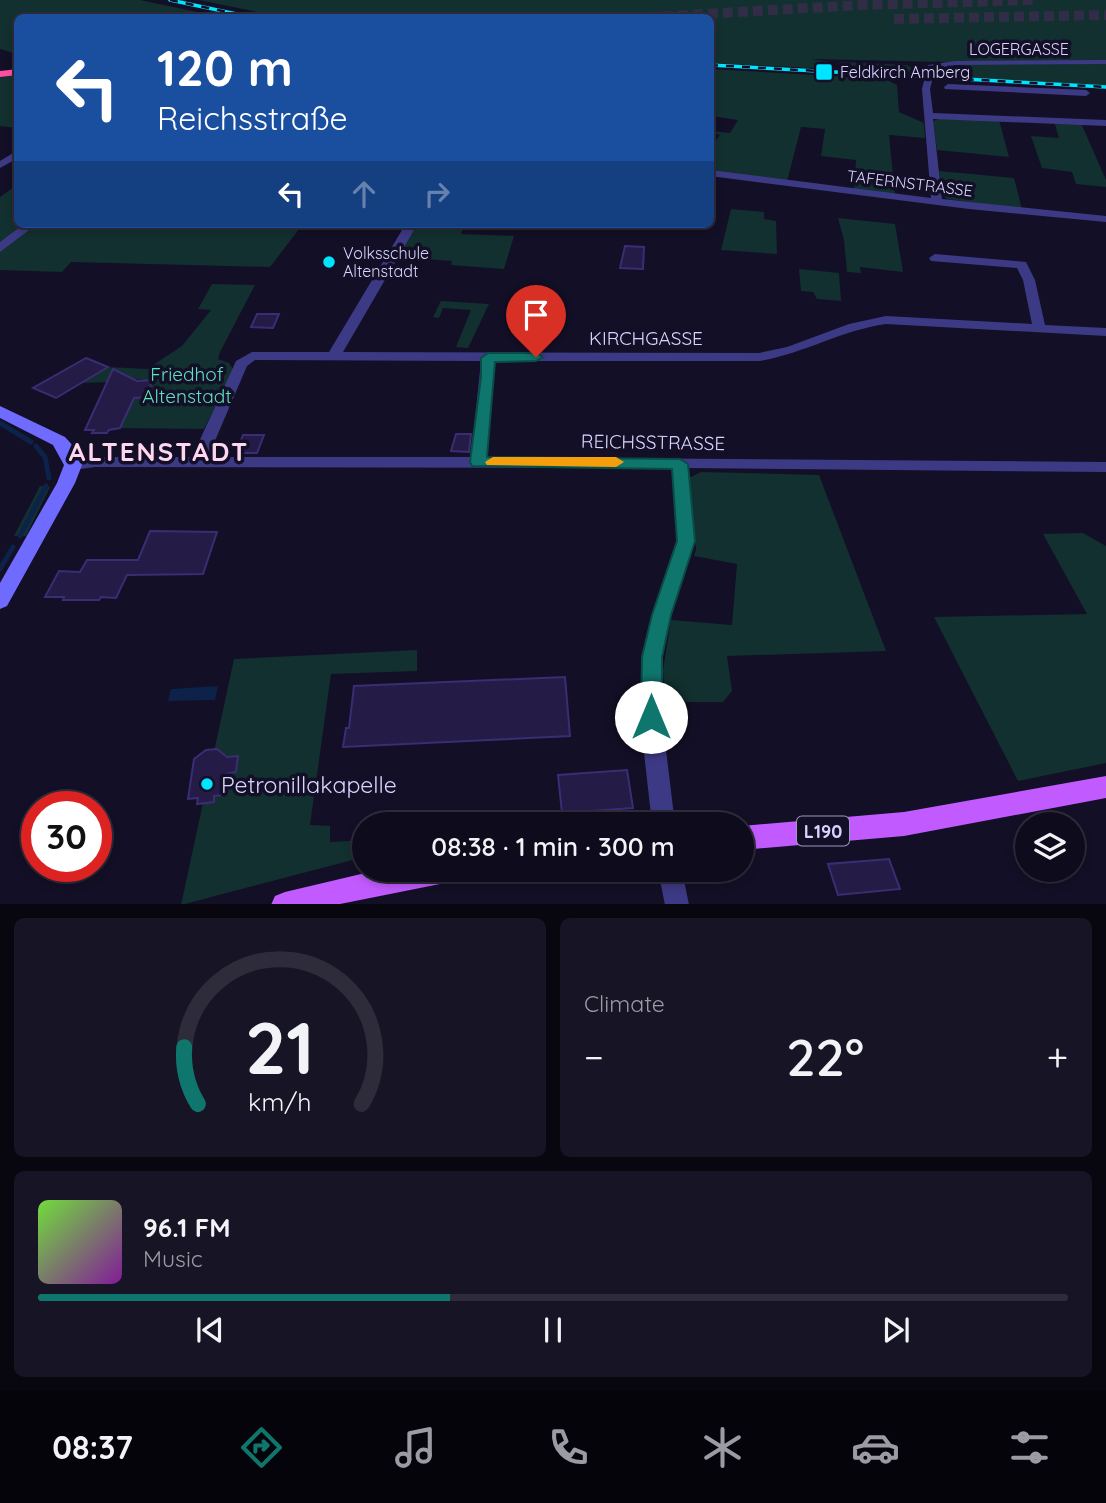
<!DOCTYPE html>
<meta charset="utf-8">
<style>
body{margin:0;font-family:Quicksand,sans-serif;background:#171425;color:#f1f3f6;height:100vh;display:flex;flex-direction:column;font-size:26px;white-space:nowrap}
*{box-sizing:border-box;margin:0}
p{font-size:23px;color:#9b9ba3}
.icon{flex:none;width:38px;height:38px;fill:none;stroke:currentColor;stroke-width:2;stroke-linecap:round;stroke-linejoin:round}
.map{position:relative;height:904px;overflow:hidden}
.panel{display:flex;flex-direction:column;gap:14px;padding:14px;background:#08060f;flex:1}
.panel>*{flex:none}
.guide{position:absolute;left:14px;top:14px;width:700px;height:214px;border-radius:10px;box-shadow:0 4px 10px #0003,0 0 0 2px #2e2b3b;background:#1a4fa0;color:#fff;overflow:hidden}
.buttons{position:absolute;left:1015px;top:812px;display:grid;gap:14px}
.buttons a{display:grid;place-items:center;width:70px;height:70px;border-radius:50%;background:#0e0b1c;box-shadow:0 4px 10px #0003,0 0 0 2px #2e2b3b;font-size:35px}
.speed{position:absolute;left:21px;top:791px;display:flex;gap:14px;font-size:35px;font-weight:700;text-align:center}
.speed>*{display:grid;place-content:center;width:91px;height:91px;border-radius:50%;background:#0e0b1c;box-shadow:0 4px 10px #0003,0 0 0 2px #2e2b3b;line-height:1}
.speed .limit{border:10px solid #d22;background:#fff;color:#111}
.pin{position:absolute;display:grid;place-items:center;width:60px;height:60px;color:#fff;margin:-72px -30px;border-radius:50% 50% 50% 0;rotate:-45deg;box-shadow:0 0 7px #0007}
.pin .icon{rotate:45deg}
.me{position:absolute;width:77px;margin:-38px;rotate:0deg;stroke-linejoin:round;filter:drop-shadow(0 0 5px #0008)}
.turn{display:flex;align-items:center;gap:24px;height:147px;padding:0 28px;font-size:32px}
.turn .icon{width:91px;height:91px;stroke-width:2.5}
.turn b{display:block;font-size:49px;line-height:60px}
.lanes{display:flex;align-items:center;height:66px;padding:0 28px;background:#0003;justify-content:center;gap:35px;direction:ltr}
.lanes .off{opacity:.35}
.big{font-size:52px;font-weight:600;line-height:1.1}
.panel .card{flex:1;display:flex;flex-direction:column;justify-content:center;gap:10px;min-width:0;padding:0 24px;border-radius:10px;background:#171425}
.panel .dial{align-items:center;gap:0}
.dial svg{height:182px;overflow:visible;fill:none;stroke:#2e2b3b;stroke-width:7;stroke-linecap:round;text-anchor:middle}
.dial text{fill:#f1f3f6;stroke:none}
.song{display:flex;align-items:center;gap:21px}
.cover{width:84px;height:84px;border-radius:10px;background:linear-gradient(135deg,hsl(100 70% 55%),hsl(290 70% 35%))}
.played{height:7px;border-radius:4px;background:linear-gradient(90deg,#0f766e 40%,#2e2b3b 40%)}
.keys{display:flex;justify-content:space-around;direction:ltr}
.heat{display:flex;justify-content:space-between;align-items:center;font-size:38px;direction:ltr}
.panel .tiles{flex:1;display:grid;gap:14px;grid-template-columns:1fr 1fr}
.card:last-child{grid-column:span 2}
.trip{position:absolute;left:352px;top:812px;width:402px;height:70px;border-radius:35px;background:#0e0b1c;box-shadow:0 4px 10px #0003,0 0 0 2px #2e2b3b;font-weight:600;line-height:70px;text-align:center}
.tab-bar{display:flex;height:112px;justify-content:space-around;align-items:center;background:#06040b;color:#9b9ba3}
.tab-bar .icon{width:49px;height:49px}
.tab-bar .current{color:#0f766e}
.tab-bar b{font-size:32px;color:#f1f3f6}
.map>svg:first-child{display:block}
.green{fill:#12302f}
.water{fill:#0c2248}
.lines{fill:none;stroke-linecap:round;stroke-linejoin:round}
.stream{stroke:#0c2248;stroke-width:5}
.building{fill:#241b47;stroke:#3b2d73;stroke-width:2}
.highway-tunnel{stroke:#312d47;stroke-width:10;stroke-dasharray:10 5;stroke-linecap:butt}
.street{fill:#3d3a85;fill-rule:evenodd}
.secondary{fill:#6f6bff;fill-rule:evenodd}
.primary{fill:#c25bff;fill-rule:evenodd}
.highway{fill:#ff4fa3;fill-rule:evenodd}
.rail-casing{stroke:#00e5ff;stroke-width:3.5}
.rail{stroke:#130f26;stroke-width:2.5;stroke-dasharray:8;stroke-linecap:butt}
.route{fill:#0f766e;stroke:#0a4d48;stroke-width:2}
.slow{fill:#f59e0b}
.poi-dot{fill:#00e5ff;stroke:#130f26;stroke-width:2.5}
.labels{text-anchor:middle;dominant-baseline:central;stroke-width:7;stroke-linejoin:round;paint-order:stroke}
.far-street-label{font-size:16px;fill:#d9d4ff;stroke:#130f26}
.far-poi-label{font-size:16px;fill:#d9d4ff;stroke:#130f26;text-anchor:start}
.shield{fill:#130f26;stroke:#9e99be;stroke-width:2}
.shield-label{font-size:18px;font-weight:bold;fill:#d9d4ff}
.street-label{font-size:19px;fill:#d9d4ff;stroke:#130f26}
.park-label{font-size:19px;fill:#5fe0c0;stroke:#130f26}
.near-poi-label{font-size:23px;fill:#d9d4ff;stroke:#130f26;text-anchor:start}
.district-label{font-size:26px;font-weight:bold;letter-spacing:2px;fill:#ffd6f0;stroke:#130f26}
</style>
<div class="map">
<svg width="1106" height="905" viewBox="0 0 1106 905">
<rect width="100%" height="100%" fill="#130f26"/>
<path class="green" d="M0 0H140L221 17 18 18 17 54 0 49Z
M199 0H1106V86L934 76 940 69 967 65 943 62 811 59 831 62 835 68 832 69 711 63 710 18H286Z
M841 62 907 65 921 73 843 70 838 64Z
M710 69 885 79 897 85 899 112 924 123 925 138 889 135 895 195 854 190 856 160 821 156 825 129 801 127 787 182 711 171V144H713L720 135 711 131 730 133 738 120 711 116Z
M17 75V128L0 126V77Z
M939 119 999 120 1009 157 937 150 933 121Z
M1054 121 1081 123 1106 180V187L1076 184 1072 172 1042 168 1031 136 1059 138Z
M939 171 1014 178 1022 209 947 199 942 195Z
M17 185 18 224H25L0 243V197Z
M731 209 764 212V219L776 221 777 254 721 250Z
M838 218 895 224 903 272 860 267 861 273 847 272 844 240Z
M36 224H303L270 267 71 262 62 272 0 270V251Z
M417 224H465L461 234 514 236 504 269 451 265 452 261 398 257Z
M799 269 839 273 841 301 817 299 813 292 801 291Z
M212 284 255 285 220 352 218 359 229 363 233 369 204 429 118 428 132 398 145 397 152 381 121 377 110 382 82 383 108 367 147 369 182 346 211 310 198 309Z
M441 301 489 304 468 348 456 347 471 310 443 308 439 318 433 317Z
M701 472 819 475 886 651 727 656 732 691 723 702H665L663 670 671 620 732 625 737 564 694 556 696 549 689 478Z
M40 486 50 487 26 536H14Z
M1083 533 1106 546V763L1018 781 934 617 1087 614 1043 534Z
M417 650V671L331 674 310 825 330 826V842L364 840V857L181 905 234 659Z"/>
<path class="water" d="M218 686 215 700 168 701 171 689Z"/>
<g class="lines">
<path class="stream" d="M0 423 31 442
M36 446 45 457 49 478
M20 536 46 486
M0 569 13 547"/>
</g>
<path class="building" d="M625 246 644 247 643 269 620 268Z
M257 314H279L273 328 251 327Z
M86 358 108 367 56 398 33 388Z
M113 369 137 381 153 380 145 397 134 398 120 428 109 430 107 433H92L94 430H85Z
M456 434H471L469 452 451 451Z
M243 435H264L257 453H236Z
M150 531 217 532 203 574 127 575 116 598 101 597 99 600H63L64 597H45L59 571 80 572 87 560H138Z
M565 677 570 736 343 747 346 728H349L354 686Z
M217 749 227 757 238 756 236 772 225 774 223 795 214 796V802L197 804 198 798 188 799 194 759 206 750Z
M627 770 633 808 562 813 558 775Z
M889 859 900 889 838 895 828 864Z"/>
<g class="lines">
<path class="highway-tunnel" d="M633 18 861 5 1034 0
M894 19 1106 15"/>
<path class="street" d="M1106 60V64L955 65 935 69 930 89 933 113 1106 120V126L933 119 942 199 1106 216V222L969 209 710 176V170L931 198 922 89 928 65 955 61Z
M948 84 1086 90 1090 93 1086 96 945 89 944 87Z
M18 150V158L0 168V161Z
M24 224H37L0 252V242Z
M408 227 414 230 343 352 759 353 787 347 849 324 886 316 1032 324 1023 280 1017 268 931 261 929 258 935 254 1026 262 1035 280 1045 325 1106 328V336L886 324C842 330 803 354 759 361H495L487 457 1106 462V472L688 468 695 541 670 615 662 657V717L675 824H652L640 717 642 657 652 615 677 541 672 468 95 467 73 470 65 465 67 461 95 457H192L236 361 252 352H329L402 230ZM255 360 481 361 471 457H208L247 366Z
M658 870H682L689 905H665Z"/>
<path class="secondary" d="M0 406 65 437 75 448 82 465 75 483 7 606 0 609V583L57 483 64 465 53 445 0 418Z"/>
<path class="primary" d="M1106 776V798L904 836 742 850V826L904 812Z
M378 870H458L454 879 445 883 335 905H271L275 896 285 892Z"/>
<path class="highway" d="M18 69V75L0 77V71Z"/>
<g class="rail-casing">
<path id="rail" d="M170 0 256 18
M710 65 1106 87"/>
</g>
<use href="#rail" class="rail"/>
</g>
<path class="route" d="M488 353H536L543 357 536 361 495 362 487 457 680 459 688 464 695 541 671 615 662 657V717L659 723 651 726 644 723 641 717 642 657 652 615 677 541 672 469 472 466 470 462 481 377V358Z"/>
<path class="slow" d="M493 457H616L624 462 616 467 487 465 485 462Z"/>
<g class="poi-dot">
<rect x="815" y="63" width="18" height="18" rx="3.5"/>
<circle cx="329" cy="262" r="7"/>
<circle cx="207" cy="784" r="7"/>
</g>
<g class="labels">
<g class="far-street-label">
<text x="1019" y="49">LOGERGASSE</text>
<text transform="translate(910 183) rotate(7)">TAFERNSTRASSE</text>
</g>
<g class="far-poi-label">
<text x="840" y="72">Feldkirch Amberg</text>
<text x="343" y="253">Volksschule<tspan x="343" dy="18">Altenstadt</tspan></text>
</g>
<rect class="shield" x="797" y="816.5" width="52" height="29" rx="5"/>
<g class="shield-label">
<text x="823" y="831">L190</text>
</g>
<g class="street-label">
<text x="646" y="338">KIRCHGASSE</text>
<text transform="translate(653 442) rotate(1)">REICHSSTRASSE</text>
</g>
<g class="park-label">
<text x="187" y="374">Friedhof<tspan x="187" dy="22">Altenstadt</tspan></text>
</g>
<g class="near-poi-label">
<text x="221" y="784">Petronillakapelle</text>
</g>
<g class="district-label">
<text x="159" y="451">ALTENSTADT</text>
</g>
</g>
</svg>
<div class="buttons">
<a><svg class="icon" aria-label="layers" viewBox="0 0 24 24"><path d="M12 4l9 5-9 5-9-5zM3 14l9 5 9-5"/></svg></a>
</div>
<div class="speed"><div class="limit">30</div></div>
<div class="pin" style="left:536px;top:357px;background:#d93025"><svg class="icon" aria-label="arrive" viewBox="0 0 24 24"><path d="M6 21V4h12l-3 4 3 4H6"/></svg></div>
<svg class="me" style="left:651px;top:717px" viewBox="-20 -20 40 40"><circle r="19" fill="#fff"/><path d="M0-13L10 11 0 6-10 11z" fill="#0f766e"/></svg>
<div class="trip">08:38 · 1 min · 300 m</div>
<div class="guide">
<div class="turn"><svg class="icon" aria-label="left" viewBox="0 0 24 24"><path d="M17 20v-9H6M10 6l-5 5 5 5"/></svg><div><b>120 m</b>Reichsstraße</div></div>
<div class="lanes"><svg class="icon" aria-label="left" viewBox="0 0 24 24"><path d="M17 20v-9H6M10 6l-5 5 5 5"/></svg><svg class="icon off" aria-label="ahead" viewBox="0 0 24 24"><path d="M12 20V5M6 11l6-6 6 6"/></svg><svg class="icon off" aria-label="right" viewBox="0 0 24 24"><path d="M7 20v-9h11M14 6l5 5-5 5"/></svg></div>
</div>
</div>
<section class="panel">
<div class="tiles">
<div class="card dial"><svg viewBox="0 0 100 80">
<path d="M14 69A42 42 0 1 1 86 69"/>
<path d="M14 69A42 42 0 0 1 8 44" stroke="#0f766e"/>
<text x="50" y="56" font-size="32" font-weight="700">21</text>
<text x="50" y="72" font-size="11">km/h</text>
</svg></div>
<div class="card"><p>Climate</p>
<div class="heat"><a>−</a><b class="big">22°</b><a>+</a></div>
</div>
<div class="card">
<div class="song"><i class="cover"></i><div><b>96.1 FM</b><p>Music</p></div></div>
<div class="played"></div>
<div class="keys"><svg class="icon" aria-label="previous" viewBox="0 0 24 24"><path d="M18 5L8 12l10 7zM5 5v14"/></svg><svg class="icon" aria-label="pause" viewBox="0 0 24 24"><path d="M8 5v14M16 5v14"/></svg><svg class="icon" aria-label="next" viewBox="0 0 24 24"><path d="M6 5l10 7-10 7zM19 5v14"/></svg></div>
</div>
</div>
</section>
<nav class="tab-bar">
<b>08:37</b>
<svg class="icon current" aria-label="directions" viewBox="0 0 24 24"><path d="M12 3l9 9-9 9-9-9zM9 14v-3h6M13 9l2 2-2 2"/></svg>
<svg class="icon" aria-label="music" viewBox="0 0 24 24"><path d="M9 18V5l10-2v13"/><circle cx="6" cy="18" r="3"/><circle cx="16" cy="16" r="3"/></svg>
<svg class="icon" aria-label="phone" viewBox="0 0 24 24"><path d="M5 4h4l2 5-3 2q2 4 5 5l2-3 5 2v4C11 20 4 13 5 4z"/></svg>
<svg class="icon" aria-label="climate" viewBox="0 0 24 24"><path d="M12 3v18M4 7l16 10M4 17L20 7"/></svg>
<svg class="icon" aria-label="car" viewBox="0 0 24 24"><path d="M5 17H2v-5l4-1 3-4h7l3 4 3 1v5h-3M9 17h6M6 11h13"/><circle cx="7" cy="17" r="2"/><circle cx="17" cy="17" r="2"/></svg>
<svg class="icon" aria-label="filters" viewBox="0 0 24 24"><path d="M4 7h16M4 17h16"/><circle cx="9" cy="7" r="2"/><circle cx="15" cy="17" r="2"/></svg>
</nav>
